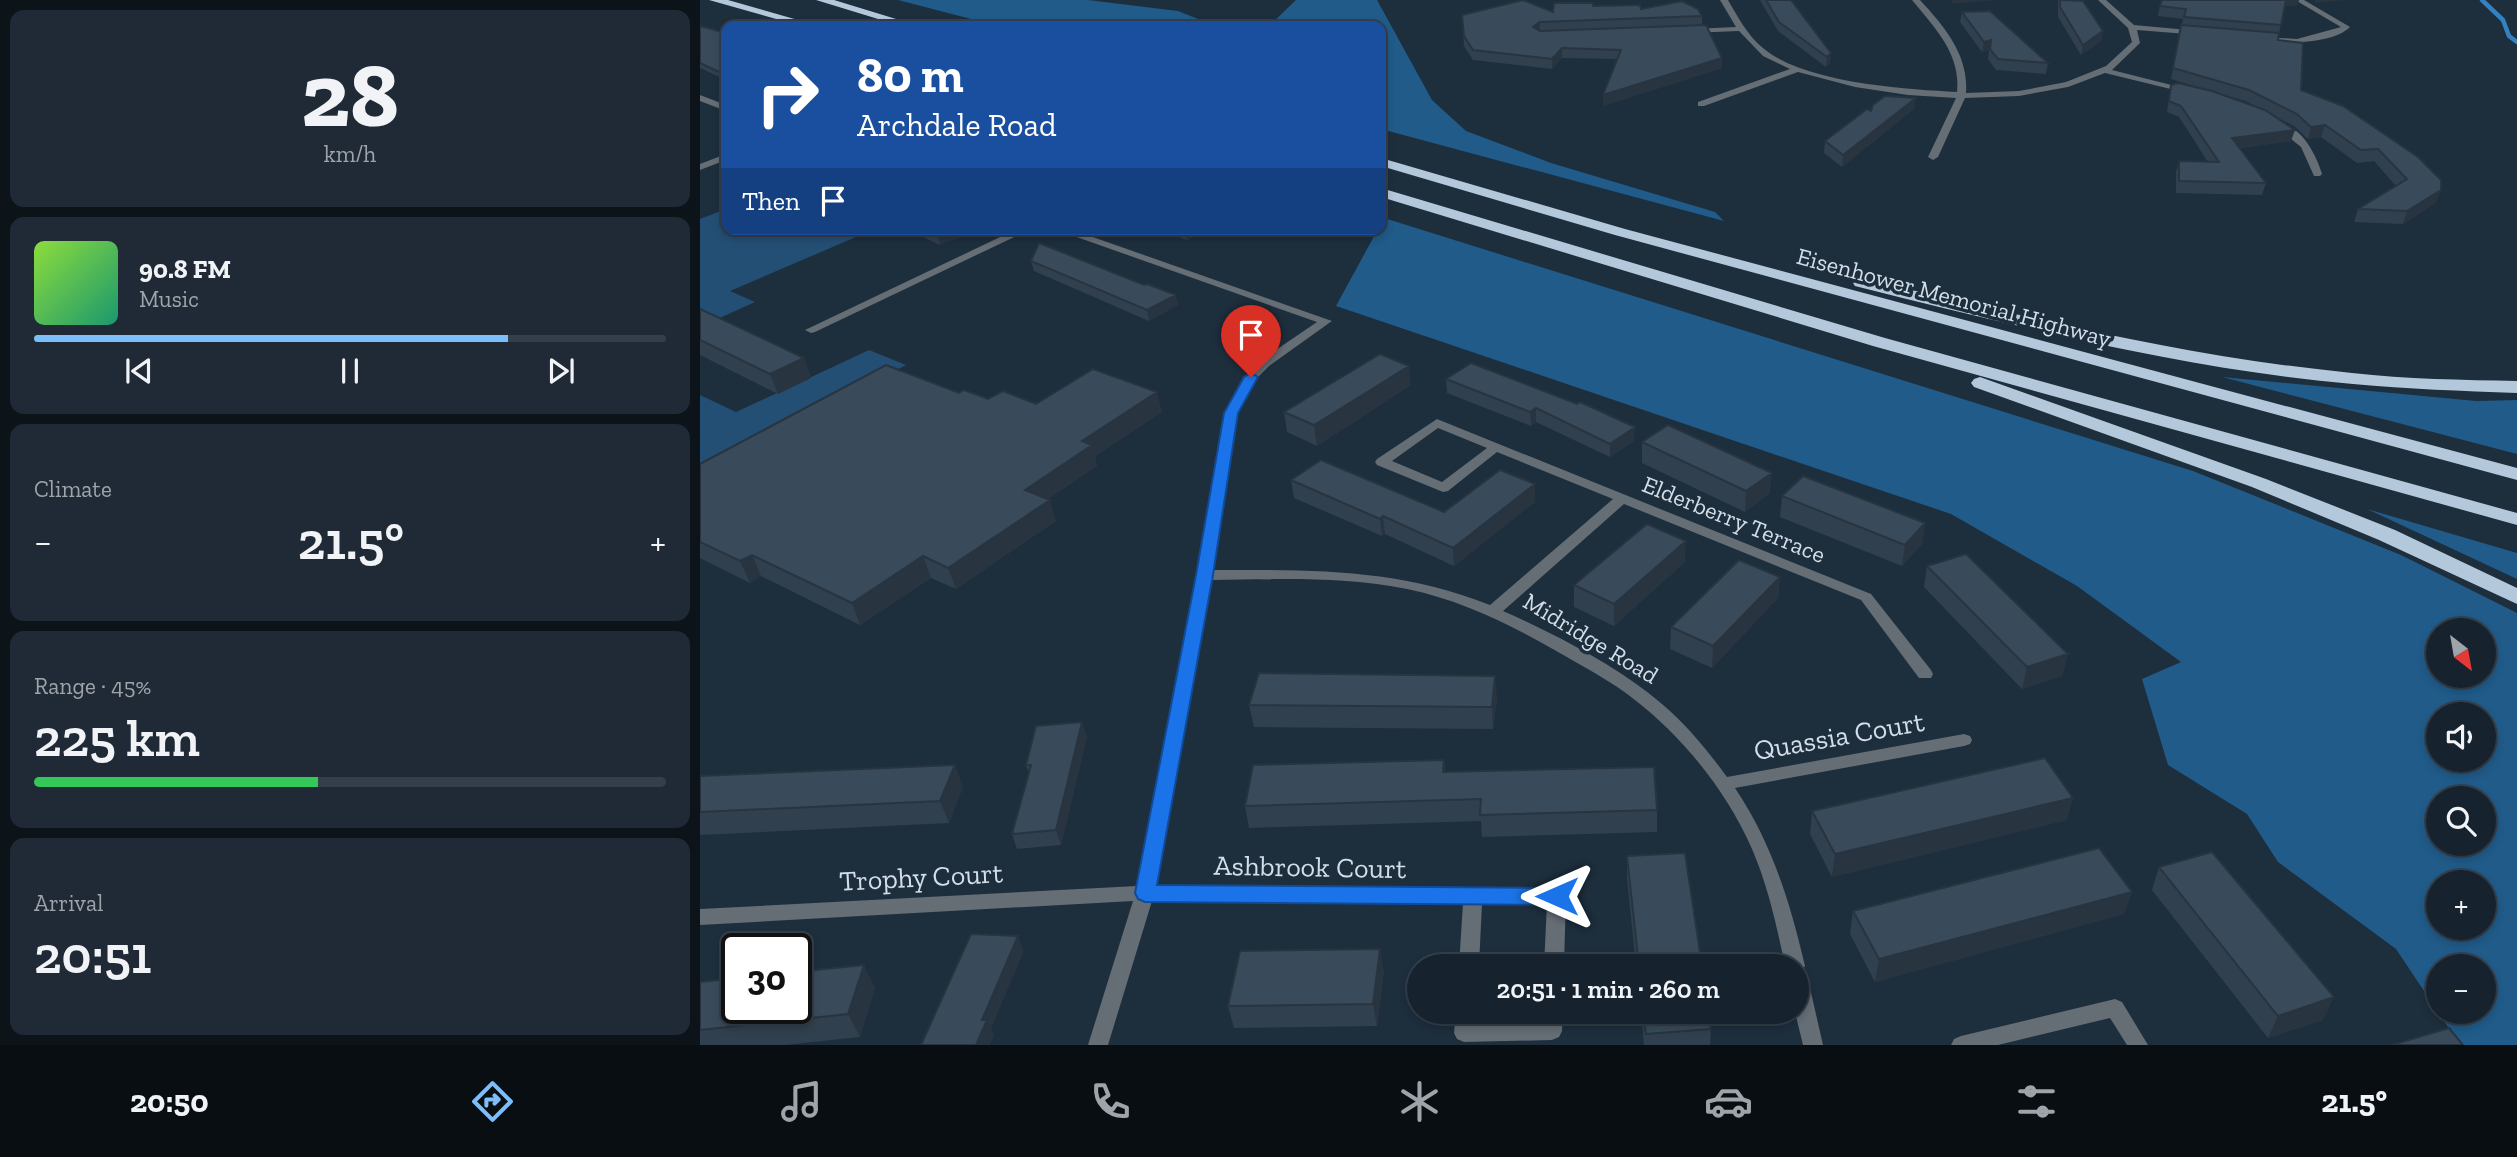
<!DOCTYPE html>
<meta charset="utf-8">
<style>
body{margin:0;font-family:"Zilla Slab",serif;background:#1f2a36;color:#f1f3f6;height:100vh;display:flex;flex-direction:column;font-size:26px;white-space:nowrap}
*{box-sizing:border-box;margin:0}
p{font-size:23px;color:#9ea4aa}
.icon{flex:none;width:38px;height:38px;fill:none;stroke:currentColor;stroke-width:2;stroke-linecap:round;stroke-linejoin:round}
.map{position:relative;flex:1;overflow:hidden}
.side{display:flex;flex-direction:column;gap:10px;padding:10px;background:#0c1319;width:700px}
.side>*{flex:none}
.hud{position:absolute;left:21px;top:21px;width:665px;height:214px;border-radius:14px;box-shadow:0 4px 10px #0003,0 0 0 2px #353f4a;background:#1a4fa0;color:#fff;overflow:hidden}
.needle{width:46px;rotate:149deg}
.tools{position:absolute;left:1726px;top:618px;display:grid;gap:14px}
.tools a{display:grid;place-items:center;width:70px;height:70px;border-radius:50%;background:#16222e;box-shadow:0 4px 10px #0003,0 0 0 2px #353f4a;font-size:35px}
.speed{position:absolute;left:21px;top:933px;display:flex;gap:14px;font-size:35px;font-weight:700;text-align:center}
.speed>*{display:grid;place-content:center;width:91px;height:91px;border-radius:50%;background:#16222e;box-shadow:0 4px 10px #0003,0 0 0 2px #353f4a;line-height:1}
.speed .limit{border:4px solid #111;border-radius:10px;background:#fff;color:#111}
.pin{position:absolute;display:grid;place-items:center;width:60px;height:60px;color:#fff;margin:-72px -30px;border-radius:50% 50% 50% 0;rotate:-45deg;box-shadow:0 0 7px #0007}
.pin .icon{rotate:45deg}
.me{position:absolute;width:77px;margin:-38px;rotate:270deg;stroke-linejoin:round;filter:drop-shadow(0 0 5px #0008)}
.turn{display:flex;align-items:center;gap:24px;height:147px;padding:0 21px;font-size:32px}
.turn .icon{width:91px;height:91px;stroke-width:2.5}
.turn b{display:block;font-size:49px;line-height:60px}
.then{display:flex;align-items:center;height:66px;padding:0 21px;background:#0003;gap:14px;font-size:26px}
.big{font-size:52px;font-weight:600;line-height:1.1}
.side .widget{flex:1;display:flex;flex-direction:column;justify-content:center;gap:10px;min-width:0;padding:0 24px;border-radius:14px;background:#1f2a36}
.side .dial{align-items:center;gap:0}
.dial b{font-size:91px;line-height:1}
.song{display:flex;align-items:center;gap:21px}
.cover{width:84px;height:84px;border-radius:10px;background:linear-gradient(135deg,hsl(90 70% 55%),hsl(160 70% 35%))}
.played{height:7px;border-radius:4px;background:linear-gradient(90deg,#7cbef9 75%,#353f4a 75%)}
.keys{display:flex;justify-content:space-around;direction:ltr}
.heat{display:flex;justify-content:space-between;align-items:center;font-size:38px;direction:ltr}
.charge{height:10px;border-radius:5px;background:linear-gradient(90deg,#34c759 45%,#353f4a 0)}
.trip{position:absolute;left:707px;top:954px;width:402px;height:70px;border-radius:35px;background:#16222e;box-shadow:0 4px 10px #0003,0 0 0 2px #353f4a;font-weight:600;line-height:70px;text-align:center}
.tab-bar{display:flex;height:112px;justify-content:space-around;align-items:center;background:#090e12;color:#9ea4aa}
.tab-bar .icon{width:49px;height:49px}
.tab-bar .selected{color:#7cbef9}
.tab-bar b{font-size:32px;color:#f1f3f6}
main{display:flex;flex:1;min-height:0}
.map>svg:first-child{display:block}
.green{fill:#244f74}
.forest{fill:#205b89;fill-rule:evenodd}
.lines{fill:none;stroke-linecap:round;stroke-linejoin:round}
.stream{stroke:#3481bf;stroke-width:4.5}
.minor{fill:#656d75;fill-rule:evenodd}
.motorway{fill:#b4c8db;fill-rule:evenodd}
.wall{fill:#31404e;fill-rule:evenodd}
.shaded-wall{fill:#283440}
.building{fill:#394b5b;stroke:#283440;stroke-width:2}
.route{fill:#1a73e8;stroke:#114b97;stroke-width:2}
.labels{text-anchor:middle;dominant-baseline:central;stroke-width:7;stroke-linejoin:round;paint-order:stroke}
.street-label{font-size:24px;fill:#d3dee8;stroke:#1d2e3d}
.near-street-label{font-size:28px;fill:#d3dee8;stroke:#1d2e3d}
</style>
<main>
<section class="side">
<div class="widget dial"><b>28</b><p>km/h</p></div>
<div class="widget">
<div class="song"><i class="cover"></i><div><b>90.8 FM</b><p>Music</p></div></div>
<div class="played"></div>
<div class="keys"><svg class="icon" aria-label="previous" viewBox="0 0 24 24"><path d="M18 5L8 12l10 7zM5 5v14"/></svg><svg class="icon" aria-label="pause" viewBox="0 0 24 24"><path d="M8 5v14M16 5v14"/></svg><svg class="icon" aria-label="next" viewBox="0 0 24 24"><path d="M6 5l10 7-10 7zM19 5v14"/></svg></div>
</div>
<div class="widget"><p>Climate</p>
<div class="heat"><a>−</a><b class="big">21.5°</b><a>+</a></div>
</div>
<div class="widget"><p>Range · 45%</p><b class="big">225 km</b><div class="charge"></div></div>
<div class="widget"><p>Arrival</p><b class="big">20:51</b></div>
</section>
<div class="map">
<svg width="1817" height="1045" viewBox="0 0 1817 1045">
<rect width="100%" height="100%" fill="#1d2e3d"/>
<path class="green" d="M26 209V229L170 231 30 291 55 302 0 327V219Z
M169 350 206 365 0 471V395L36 412Z"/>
<path class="forest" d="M198 0H388L478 11 516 26H371L352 22 354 26H298Z
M596 0H677L732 100 766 131 851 163 1015 212 1024 221 681 129V26H569Z
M684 218 1493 471 1701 555 1817 613V1045H1760L1696 949 1578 862 1547 814 1468 765 1442 679 1481 662 1377 586 1251 514 636 306 678 229H681ZM1738 630H1783V676H1738ZM1738 714H1783V760H1738ZM1738 798H1783V844H1738ZM1738 882H1783V928H1738ZM1738 966H1783V1012H1738Z
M1522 377 1776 401 1817 400V454Z
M1667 509 1817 553V579Z"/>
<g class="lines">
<path class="stream" d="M1782 0 1803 20 1809 36 1817 42"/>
<path class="minor" d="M1020 0H1028C1038 17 1047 35 1063 48 1104 83 1204 89 1257 92 1261 54 1235 28 1212 0H1220C1244 26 1269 55 1266 93L1319 91 1366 82 1406 66 1432 42 1428 28 1398 0H1406L1434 25 1499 31 1503 33 1499 35 1437 30 1440 43 1412 70 1491 90V94L1405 73 1368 87 1319 96 1265 98 1238 157 1233 160 1228 157 1256 98 1208 95 1155 87 1098 72 1004 106H998V102L1090 69 1063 56 1039 31 989 33 988 31 992 29 1036 27Z
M1595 0H1604L1650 27C1633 44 1585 44 1562 41L1561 39 1565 37 1597 39 1641 27Z
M0 95 26 105V111L0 101Z
M1576 123C1600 123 1616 154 1622 174L1620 176H1614L1601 147 1576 127Z
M26 154V160L0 170V164Z
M317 229H331L115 332 111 333 105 330Z
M354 229H370L632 321 569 366 556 379 537 413 513 570C612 570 696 568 790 605L913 499 797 452 748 491 743 492 677 465 675 462 677 459 737 419 1171 594 1231 670 1233 674 1231 678H1219L1161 600 924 504 803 611C855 634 919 667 962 704 987 725 1008 751 1027 777L1264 734 1270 736 1272 740 1270 744 1264 746 1035 788C1072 843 1090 902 1105 966L1103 969 1107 975 1123 1045H1103L1095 1012H1097V966H1085C1077 927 1068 886 1052 849 1027 792 984 738 935 700 911 681 884 667 858 652 811 625 761 600 707 589 643 576 577 579 511 580L456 886 857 888 864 891 866 896 864 966H844L847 903H782L779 966H759L763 903 452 901 408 1045H388L433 901 0 925V909L437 886 498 575 525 413 545 377 561 360 617 322ZM738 428 787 448 742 482 692 461Z
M1415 999 1422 1002 1448 1045H1427L1410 1018 1298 1045H1251L1254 1039 1261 1036Z
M756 1012H776L775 1024 842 1022 843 1012H863L862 1031 859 1037 852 1040 764 1042 757 1039 754 1033Z"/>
<path class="motorway" d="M9 0H28L119 26H101Z
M116 0H134L219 26H201Z
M681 158 925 229 1817 468V480L915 235 681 166Z
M681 188 1185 338 1817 513V525L1173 346 681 197Z
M1161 278C1323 316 1486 357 1652 373 1707 379 1762 380 1817 381V393C1762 391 1708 389 1653 384 1485 369 1319 327 1155 286L1153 283Z
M1280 377 1566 479 1695 530 1817 588V604L1679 540 1552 487 1274 387 1271 383 1274 379Z"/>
</g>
<path class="wall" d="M1060 0H1091L1131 53 1130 63 1126 67 1078 31Z
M1358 0H1382L1403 31 1401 41 1381 55 1358 17Z
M1598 5 1584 6 1578 40 1601 90 1643 106 1736 203 1703 224 1654 222 1658 209 1696 186 1674 161 1657 163 1621 137 1608 139 1594 126 1570 114 1591 141 1540 148 1566 183 1562 195 1476 193V172L1479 161 1508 162 1479 117 1467 112 1471 85 1498 87 1471 79 1483 19 1458 16 1460 6ZM1520 94 1546 101 1560 109Z
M893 6 941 9 1002 16V25L1022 68 903 106V95L917 59 862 58 852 69 773 60 764 46 762 15 853 12Z
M1262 12 1348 63 1346 74 1296 70 1288 59 1289 50 1282 52 1260 22Z
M0 26 26 33V80L0 68Z
M1216 98 1214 109 1142 167 1124 153 1125 141 1171 111Z
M212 229H276V230L240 245 213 232Z
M459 229H509L487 240Z
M331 261 444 285 478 305 449 321 334 271Z
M0 309 104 358 111 378 78 394 0 355Z
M746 379 934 441 910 457 836 422 831 426 747 393Z
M711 385 617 446 587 432 584 412Z
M259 393 288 399 462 412 395 456 397 466 348 499 356 521 256 589 231 578 160 625 61 576 50 583 0 558V464Z
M942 442 1070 493 1045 512 942 463Z
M591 480 744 512 835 484V502L754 566 685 534 682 536 594 498Z
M1082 496 1225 523 1222 544 1202 566 1080 517Z
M985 562 914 626 874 607V585Z
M1227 566 1368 654 1362 676 1322 689 1224 587Z
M1080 577 1078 598 1012 668 970 649 971 627Z
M797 698 793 729 554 727 549 705Z
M382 722 387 737 361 845 317 849 312 834 329 774 326 765Z
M744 760 745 772 957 810V832L782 837 781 821 549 828 545 806Z
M0 776 263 787 249 823 0 835Z
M1112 811 1367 820 1132 877 1110 834Z
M927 856 1002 966H936L927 879Z
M1459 867 1623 1020 1568 1038 1452 890Z
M1432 892 1424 914 1175 982 1150 934 1153 911Z
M684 971 677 1026 534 1028 528 1006Z
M0 982 175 988 160 1037 84 1045H0Z
M941 1012H1008L1011 1029 1010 1045H944Z"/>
<path class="shaded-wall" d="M1252 0H1301L1251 4Z
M1585 0H1599L1598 5 1584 6Z
M1615 0H1647L1615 3Z
M840 22V31L833 27Z
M1403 31 1401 41 1381 55 1383 45Z
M1291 40 1289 50 1282 52 1284 42Z
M862 48V58L852 69V59Z
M1131 53 1130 63 1126 67 1127 57Z
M1022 58V68L903 106V95Z
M1216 98 1214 109 1142 167 1143 155Z
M1625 125 1621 137 1608 139 1611 127Z
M1595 130 1591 141 1529 149 1532 138Z
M1741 190 1736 203 1703 224 1707 211Z
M244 229H276V230L240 245 236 232Z
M492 229H509L487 240 485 232Z
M476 295 478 305 449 321 447 310Z
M104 358 111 378 78 394 70 374Z
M709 366 711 385 617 446 614 425Z
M457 392 462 412 395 456 397 466 331 510 325 490 382 441Z
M836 408V422L831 426 830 412Z
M935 427 934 441 910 457V444Z
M1072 473 1070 493 1045 512 1046 491Z
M835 484V502L754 566 753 548Z
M350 500 356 521 256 589 248 568Z
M683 516 685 534 682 536 680 519Z
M1225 523 1222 544 1202 566 1205 545Z
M986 541 985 562 914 626V604Z
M52 555 61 576 50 583 40 561Z
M223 556 231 578 160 625 152 603Z
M1080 577 1078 598 1012 668 1013 646Z
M1368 654 1362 676 1322 689 1327 667Z
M795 676 797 698 793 729 792 707Z
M382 722 387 737 361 845 356 830Z
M255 765 263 787 249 823 240 801Z
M1373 798 1367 820 1132 877 1135 854Z
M1432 892 1424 914 1175 982 1179 959Z
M318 936 324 951 291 1029 294 1035 290 1045H276L282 1020Z
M680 949 684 971 677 1026 673 1004Z
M164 965 175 988 160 1037 148 1014Z
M1634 997 1623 1020 1568 1038 1578 1016Z"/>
<path class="building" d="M823 0 853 12 854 3H893V6L940 5 941 9 982 1 998 9 1002 16 840 22 833 27 840 31 1006 25 1022 58 903 95 921 50 862 48 852 59 773 50 764 36 762 15Z
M1066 0H1091L1131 53 1127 57 1079 22Z
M1360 0 1383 1 1403 31 1383 45 1360 7Z
M1462 0H1586L1581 25 1484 17 1486 9 1460 6Z
M1290 11 1348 63 1298 59 1290 49 1291 40 1284 42 1262 12Z
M1481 25 1579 33 1578 40 1603 43 1601 90 1643 106 1718 157 1741 180V190L1707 211 1658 209 1707 179 1678 149 1661 150 1625 125 1611 127 1597 114 1549 90 1473 68Z
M0 26 26 33V74L17 71 0 63Z
M1478 83 1512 91 1565 110 1595 130 1532 138 1566 183 1479 181V161L1519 162 1481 106 1469 101 1471 85Z
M1185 96 1216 98 1143 155 1125 141 1167 109 1171 111 1173 105Z
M229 229H244L236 232Z
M477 229H492L485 232Z
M339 243 444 285 447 284 476 295 447 310 331 261Z
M0 309 104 358 70 374 0 340Z
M680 354 709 366 614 425 584 412Z
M771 363 877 404 880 402 935 427 910 444 836 408 830 412 746 379Z
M186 365 259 393 264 390 288 399 303 391 336 404 393 369 457 392 382 441 392 445 325 490 350 500 248 568 223 556 152 603 52 555 40 561 0 542V464Z
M968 425 1072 473 1046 491 942 442Z
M621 460 744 512 800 470 835 484 753 548 683 516 680 519 591 480Z
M1103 476 1225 523 1205 545 1082 496Z
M947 524 986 541 914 604 874 585Z
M1266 554 1368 654 1327 667 1227 566Z
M1039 560 1080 577 1013 646 971 627Z
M559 673 795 676 792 707 549 705Z
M382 722 356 830 312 834 331 765H326L336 726Z
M1345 758 1373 798 1135 854 1112 811Z
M744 760 743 772 954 767 957 810 780 815 781 799 545 806 553 765Z
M255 765 240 801 0 812V776Z
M1399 848 1432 892 1179 959 1153 911Z
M1512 852 1634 997 1578 1016 1459 867Z
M985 853 1002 966H939L927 856Z
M271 934 318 936 282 1020H287L276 1045H221Z
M680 949 673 1004 528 1006 540 951Z
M164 965 148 1014 0 1030V982L37 978V1008H96V972Z
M943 1012H1008L1011 1029 946 1034Z
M1749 1028 1763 1045H1692Z"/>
<path class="route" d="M551 373 558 377 538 413 513 575 457 885 857 888 864 890 867 896 864 902 857 905 445 902 438 899 435 893 496 575 524 413 544 377Z"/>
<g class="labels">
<g class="street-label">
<text transform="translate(1254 297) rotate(15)">Eisenhower Memorial Highway</text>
<text transform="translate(1034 519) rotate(22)">Elderberry Terrace</text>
<text transform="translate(891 638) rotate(31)">Midridge Road</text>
</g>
<g class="near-street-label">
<text transform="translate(1139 736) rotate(-10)">Quassia Court</text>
<text transform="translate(610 867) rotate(1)">Ashbrook Court</text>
<text transform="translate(221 877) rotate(-3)">Trophy Court</text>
</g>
</g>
</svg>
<div class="tools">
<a><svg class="needle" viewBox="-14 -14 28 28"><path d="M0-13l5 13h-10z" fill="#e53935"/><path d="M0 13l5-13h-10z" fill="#9ea4aa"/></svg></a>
<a><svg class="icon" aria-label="sound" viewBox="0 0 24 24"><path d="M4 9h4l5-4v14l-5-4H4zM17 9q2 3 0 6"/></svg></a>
<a><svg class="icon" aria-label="search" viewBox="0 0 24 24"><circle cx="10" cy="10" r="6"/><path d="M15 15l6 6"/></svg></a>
<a>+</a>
<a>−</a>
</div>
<div class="speed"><div class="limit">30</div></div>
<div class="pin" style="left:551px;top:377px;background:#d93025"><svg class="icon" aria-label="arrive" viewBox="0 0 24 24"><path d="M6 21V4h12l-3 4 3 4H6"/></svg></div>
<svg class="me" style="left:857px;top:896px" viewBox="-20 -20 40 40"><path d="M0-17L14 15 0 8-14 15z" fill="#1a73e8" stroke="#fff" stroke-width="4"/></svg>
<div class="trip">20:51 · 1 min · 260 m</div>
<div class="hud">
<div class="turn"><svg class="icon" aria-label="right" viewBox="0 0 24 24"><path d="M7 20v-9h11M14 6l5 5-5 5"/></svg><div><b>80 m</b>Archdale Road</div></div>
<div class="then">Then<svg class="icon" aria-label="arrive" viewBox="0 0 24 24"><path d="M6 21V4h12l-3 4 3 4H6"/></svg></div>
</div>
</div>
</main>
<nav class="tab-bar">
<b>20:50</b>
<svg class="icon selected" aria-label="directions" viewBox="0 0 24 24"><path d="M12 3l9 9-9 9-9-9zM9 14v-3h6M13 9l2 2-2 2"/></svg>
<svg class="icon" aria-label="music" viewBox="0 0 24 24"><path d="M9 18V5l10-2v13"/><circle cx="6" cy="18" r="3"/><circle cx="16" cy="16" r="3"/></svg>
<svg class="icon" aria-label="phone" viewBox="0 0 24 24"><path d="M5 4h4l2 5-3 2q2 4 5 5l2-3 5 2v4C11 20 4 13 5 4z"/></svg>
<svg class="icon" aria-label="climate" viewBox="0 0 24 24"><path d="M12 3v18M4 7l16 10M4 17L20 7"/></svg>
<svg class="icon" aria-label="car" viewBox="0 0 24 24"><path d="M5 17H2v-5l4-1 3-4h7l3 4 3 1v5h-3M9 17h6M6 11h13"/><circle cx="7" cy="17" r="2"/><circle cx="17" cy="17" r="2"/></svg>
<svg class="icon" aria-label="filters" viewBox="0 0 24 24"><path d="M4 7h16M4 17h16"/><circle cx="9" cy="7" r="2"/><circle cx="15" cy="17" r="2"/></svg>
<b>21.5°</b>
</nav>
